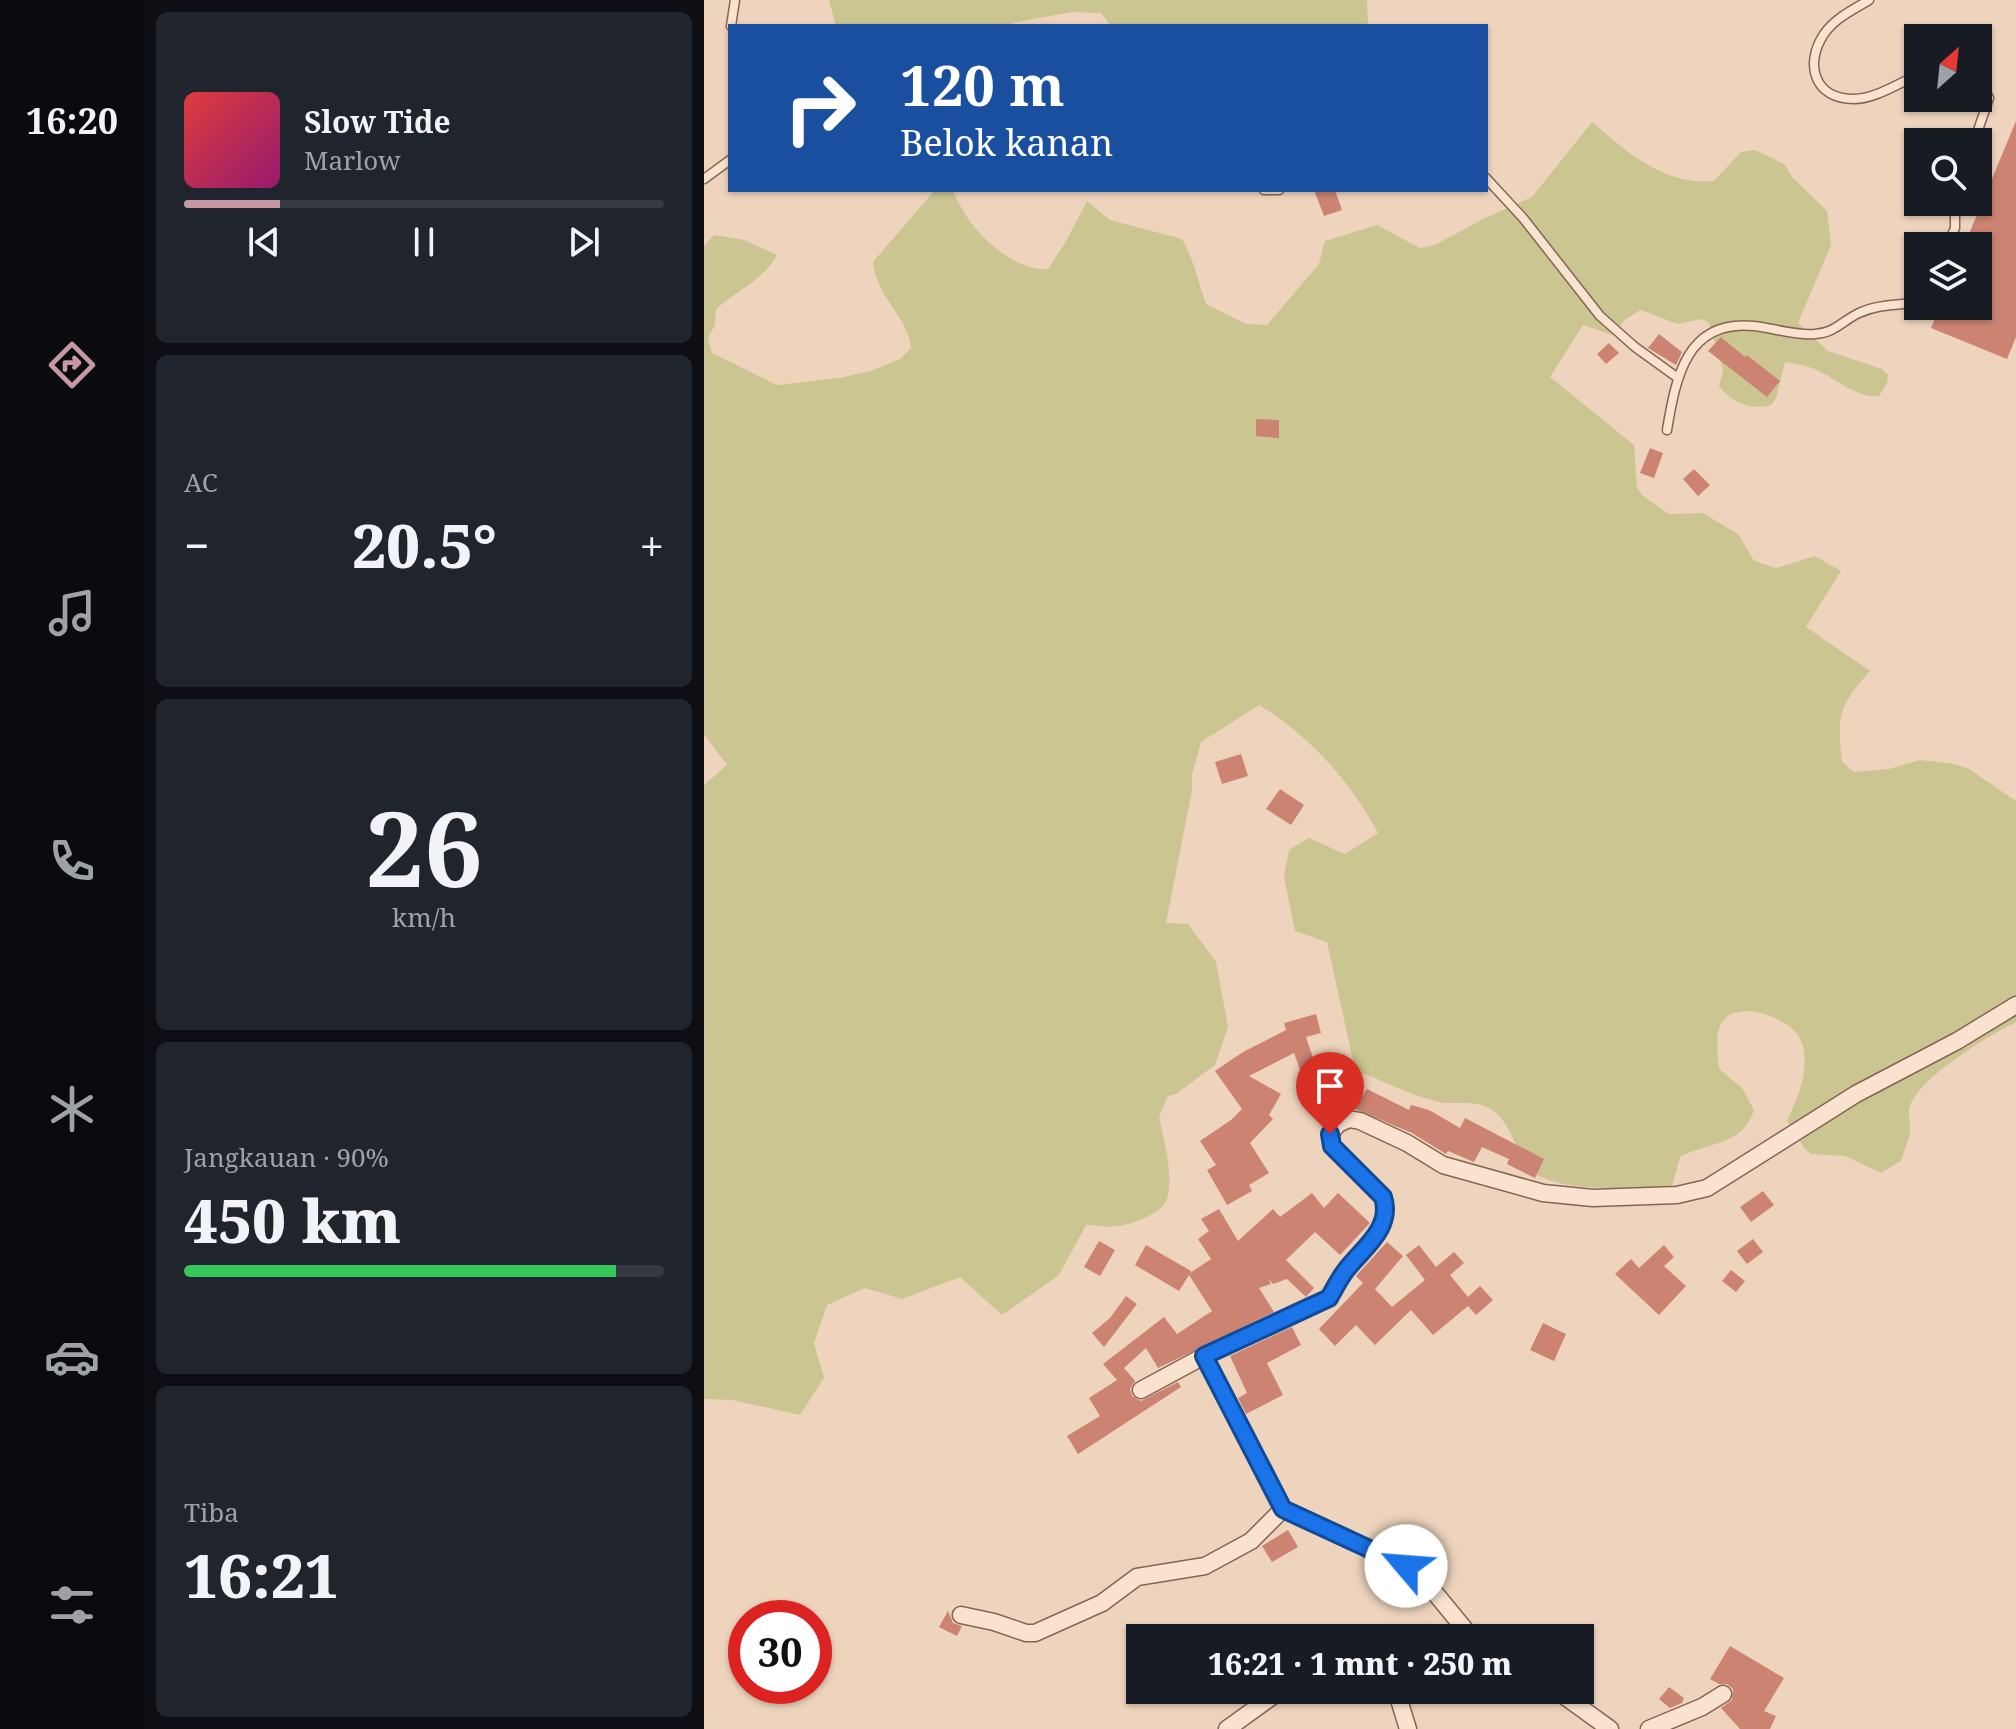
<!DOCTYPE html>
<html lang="id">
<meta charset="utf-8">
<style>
body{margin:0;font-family:"Noto Serif",serif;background:#20242c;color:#f1f3f6;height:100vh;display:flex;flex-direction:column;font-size:30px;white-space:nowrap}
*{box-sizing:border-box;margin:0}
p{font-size:26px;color:#9ea1a6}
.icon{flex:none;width:44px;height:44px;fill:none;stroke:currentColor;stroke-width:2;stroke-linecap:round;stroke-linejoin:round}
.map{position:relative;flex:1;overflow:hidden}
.drawer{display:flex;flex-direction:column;gap:12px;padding:12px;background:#0d0f14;width:560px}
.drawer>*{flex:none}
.banner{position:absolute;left:24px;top:24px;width:760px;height:168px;border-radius:0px;box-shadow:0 2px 6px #0004;background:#1a4fa0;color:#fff;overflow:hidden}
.needle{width:52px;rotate:27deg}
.tools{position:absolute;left:1200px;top:24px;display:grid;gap:16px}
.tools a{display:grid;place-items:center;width:88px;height:88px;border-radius:0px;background:#171b24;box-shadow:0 2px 6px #0004;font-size:40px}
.speed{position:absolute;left:24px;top:1600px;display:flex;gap:16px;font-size:40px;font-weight:700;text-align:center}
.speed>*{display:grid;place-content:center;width:104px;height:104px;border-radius:50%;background:#171b24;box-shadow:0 2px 6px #0004;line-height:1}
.speed .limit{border:12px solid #d22;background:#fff;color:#111}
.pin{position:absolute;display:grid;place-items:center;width:68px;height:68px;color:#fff;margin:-82px -34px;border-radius:50% 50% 50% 0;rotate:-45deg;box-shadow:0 0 8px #0007}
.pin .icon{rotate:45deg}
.me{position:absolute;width:88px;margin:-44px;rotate:297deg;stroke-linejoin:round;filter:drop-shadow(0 0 6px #0008)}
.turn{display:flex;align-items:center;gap:28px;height:168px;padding:0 40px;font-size:36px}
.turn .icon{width:104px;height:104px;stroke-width:2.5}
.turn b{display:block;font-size:56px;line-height:68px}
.big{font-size:60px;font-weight:800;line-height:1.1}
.drawer .tile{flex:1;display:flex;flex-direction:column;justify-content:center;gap:12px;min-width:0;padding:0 28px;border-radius:12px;background:#20242c}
.drawer .dial{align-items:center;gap:0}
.dial b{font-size:104px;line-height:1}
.song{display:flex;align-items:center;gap:24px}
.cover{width:96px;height:96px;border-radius:12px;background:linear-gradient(135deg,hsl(0 70% 55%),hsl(320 70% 35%))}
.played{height:8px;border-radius:4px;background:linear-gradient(90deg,#c797a4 20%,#363941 20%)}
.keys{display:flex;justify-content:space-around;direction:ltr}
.heat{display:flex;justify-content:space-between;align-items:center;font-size:44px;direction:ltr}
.charge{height:12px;border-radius:6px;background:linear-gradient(90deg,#34c759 90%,#363941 0)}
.trip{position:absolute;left:422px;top:1624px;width:468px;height:80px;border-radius:0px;background:#171b24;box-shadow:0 2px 6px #0004;font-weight:800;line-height:80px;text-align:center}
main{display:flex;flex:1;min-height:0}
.tab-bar{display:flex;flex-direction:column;width:144px;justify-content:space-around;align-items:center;background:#090b0e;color:#9ea1a6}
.tab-bar .icon{width:56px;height:56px}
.tab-bar .on{color:#c797a4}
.tab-bar b{font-size:36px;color:#f1f3f6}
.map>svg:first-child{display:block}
.green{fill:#cbc591}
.building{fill:#cc8372}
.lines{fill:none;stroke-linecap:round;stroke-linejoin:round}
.service-casing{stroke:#856456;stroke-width:11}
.minor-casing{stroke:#856456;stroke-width:19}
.service{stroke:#f9e3cf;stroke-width:8}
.minor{stroke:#f9e3cf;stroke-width:16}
.route-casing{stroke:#114b97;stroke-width:20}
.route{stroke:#1a73e8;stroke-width:14}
</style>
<main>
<nav class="tab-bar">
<b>16:20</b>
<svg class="icon on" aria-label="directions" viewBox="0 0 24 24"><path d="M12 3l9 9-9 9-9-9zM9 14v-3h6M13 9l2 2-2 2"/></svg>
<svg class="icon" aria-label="music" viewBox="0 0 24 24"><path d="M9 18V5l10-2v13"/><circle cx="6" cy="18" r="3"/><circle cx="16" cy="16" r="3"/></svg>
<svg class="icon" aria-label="phone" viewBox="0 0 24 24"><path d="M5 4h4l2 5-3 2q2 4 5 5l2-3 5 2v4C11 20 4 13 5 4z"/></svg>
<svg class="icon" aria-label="climate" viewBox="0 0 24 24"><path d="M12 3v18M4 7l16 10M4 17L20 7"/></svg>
<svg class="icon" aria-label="car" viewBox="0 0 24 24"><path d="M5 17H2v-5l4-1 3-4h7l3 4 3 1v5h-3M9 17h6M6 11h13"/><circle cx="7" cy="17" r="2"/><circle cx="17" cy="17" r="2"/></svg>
<svg class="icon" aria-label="filters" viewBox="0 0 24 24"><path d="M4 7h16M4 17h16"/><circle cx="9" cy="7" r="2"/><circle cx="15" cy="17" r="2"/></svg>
</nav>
<section class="drawer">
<div class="tile">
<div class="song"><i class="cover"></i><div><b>Slow Tide</b><p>Marlow</p></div></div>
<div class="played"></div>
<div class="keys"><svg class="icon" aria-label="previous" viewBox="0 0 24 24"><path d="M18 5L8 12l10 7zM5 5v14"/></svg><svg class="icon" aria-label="pause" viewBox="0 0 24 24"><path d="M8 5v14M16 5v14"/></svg><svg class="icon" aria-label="next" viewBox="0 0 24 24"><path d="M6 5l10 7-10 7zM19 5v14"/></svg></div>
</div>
<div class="tile"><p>AC</p>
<div class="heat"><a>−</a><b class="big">20.5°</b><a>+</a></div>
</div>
<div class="tile dial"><b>26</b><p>km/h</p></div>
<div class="tile"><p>Jangkauan · 90%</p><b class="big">450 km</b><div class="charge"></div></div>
<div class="tile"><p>Tiba</p><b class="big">16:21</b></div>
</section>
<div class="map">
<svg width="1312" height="1729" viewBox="0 0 1312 1729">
<rect width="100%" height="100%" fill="#eed4bd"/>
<path class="green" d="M125 0H663L664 26H407L397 13 368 12 308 23 306 26H132Z
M888 122C923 152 960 186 1010 181L1037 152 1051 150 1080 164 1088 177 1123 211 1127 245 1094 323 1124 351 1178 369 1184 375 1183 383 1175 396C1150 398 1130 376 1108 368 1100 365 1090 364 1081 362L1072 398 1067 405C1047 411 1027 402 1015 386L1019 370 1005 323 998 319 974 324 936 310 921 320 908 335 879 325 846 377 930 445 933 488 939 496 965 514 999 513 1035 535 1050 561 1072 568 1111 556 1137 571 1102 627 1166 671C1134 707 1133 715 1138 762L1150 772 1185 769 1216 760 1250 764 1265 769 1312 801V1022C1284 1036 1216 1077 1206 1106 1203 1113 1207 1123 1206 1131 1205 1140 1200 1151 1197 1161L1177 1173 1141 1156 1107 1154 1101 1149 1083 1121C1094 1096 1106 1071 1098 1043 1092 1019 1029 995 1016 1026 1011 1038 1014 1056 1015 1069L1038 1088 1050 1110C1038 1147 1005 1141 976 1157L968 1186C935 1188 839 1195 821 1164 809 1143 807 1122 785 1108 769 1099 748 1106 731 1101 704 1094 677 1080 651 1070L623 942 591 931 580 877 585 850 605 838 641 854 674 833C647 782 605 735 555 705L497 742 488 775V790L462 923 484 924 512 962 524 1027 511 1065 472 1094 464 1096 455 1117C460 1142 470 1173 463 1199 458 1214 428 1224 414 1226 404 1228 392 1225 382 1225L355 1275 298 1315 256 1277 198 1299 161 1288 123 1305 110 1343 120 1378 96 1415 28 1400 0 1399V785L23 765 0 734V246L10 235 40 240 73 255C59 280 34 290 12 309L11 325 4 338 8 353 73 385 135 378 167 371 196 359 207 348C204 316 173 299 169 262L231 190H248C254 201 260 214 268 224 285 246 316 271 344 269L361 243 383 201 406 220 478 239C490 260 494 281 502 304L542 324 563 325 615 264 621 241 673 225 716 248 731 245 777 220 828 197Z"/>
<path class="building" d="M1312 121V337L1303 359 1227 328 1236 306H1274V246H1260Z
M610 190H631L638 210 620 216Z
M955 334 978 352 972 365 944 348Z
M1017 337 1041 357 1043 355 1076 381 1063 397 1004 351Z
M905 343 915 353 902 364 893 354Z
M552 419 575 420V438L552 436Z
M946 448 959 453 950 478 936 473Z
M990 469 1006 485 994 496 979 479Z
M537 754 544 776 518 784 511 762Z
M576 789 600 805 587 825 562 809Z
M612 1014 617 1033 602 1037 613 1070 598 1075 590 1053 545 1076 577 1094 565 1115 569 1119 546 1143 565 1173 545 1185 548 1191 523 1205 503 1170 512 1165 496 1141 527 1120 538 1109 511 1071 539 1052 582 1030 580 1023Z
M663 1089 705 1110 707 1105 725 1110 756 1128 761 1118 840 1159 831 1178 803 1164 805 1159 778 1147 770 1162 744 1151 742 1154 708 1133 651 1109Z
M1059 1191 1070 1205 1047 1222 1036 1207Z
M608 1193 620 1208 634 1193 666 1223 636 1255 611 1232 582 1260 610 1288 602 1297 583 1279 569 1284 564 1278 567 1284 555 1288 570 1312 454 1368 442 1348 420 1368 431 1381 426 1389 428 1396 437 1401 474 1382 477 1387 374 1454 363 1436 396 1416 385 1398 413 1380 399 1364 460 1317 473 1334 508 1311 485 1275 475 1291 431 1265 442 1245 487 1271 486 1273 507 1259 494 1239 505 1231 497 1219 515 1209 534 1241 569 1209 576 1217Z
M1049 1239 1059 1252 1043 1264 1033 1251Z
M395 1241 411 1250 396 1276 380 1267Z
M683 1242 699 1256 671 1289 688 1307 721 1280 702 1255 715 1245 732 1267 750 1252 760 1263 746 1275 764 1297 776 1286 789 1300 772 1315 764 1306 729 1335 707 1310 671 1345 652 1325 631 1346 615 1329 659 1283 652 1276Z
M960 1245 970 1257 960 1266 982 1286 955 1315 911 1274 927 1259 935 1268Z
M1027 1270 1041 1281 1032 1292 1018 1281Z
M422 1296 433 1304 400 1347 388 1333 406 1318Z
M839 1323 862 1334 850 1361 826 1350Z
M588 1327 597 1345 563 1363 579 1395 542 1414 534 1398 543 1393 526 1356Z
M584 1530 594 1547 568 1562 558 1546Z
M244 1611 249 1623 258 1626 253 1636 235 1627Z
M1026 1646 1080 1678 1060 1711 1072 1716 1066 1729H1036L1017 1708 1028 1700 1029 1689 1023 1684H1015L1006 1679Z
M965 1687 980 1698 978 1703 966 1708 955 1699Z"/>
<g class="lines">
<g class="service-casing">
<path id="service" d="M1165 0C1149 10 1131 18 1120 34 1100 64 1110 99 1150 99 1171 99 1195 83 1214 75
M27 26 31 0
M1270 142 1285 98 1274 77
M782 178 819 218 896 316 931 347 974 378
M0 179 26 160
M560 190H575
M1243 246 1251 228V202
M963 430C972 376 983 319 1050 326 1069 328 1092 336 1111 334 1131 333 1138 321 1155 313 1172 305 1190 305 1209 303L1214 300"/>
</g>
<g class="minor-casing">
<path id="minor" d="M500 1356 625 1298C630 1288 635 1279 642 1270 659 1248 689 1228 679 1197L628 1146 626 1134 634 1124 645 1119 656 1121 703 1143 739 1165 839 1193 889 1198 973 1195 1003 1188 1152 1094 1253 1041 1312 1005
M437 1390 500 1356 579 1509 702 1566 722 1582 768 1638
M257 1615 290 1622 322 1633H331L398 1603 433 1577 501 1566 547 1541 579 1509
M692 1690 704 1729
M846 1690 859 1695 906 1729
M523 1729 577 1690
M945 1729 998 1707 1019 1694"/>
</g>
<use href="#service" class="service"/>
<use href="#minor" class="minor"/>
</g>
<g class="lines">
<g class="route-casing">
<path id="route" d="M626 1134 628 1146 679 1197C689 1228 659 1248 642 1270 635 1279 631 1288 625 1298L500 1356 579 1509 702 1566"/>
</g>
<use href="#route" class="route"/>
</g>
</svg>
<div class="tools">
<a><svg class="needle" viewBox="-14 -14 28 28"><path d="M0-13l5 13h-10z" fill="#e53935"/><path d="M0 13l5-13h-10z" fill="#9ea1a6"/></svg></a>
<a><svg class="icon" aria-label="search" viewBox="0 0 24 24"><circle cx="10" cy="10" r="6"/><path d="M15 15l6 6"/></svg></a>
<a><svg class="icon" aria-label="layers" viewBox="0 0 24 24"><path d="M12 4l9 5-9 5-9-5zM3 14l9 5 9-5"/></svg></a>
</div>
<div class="speed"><div class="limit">30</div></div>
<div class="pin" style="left:626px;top:1134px;background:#d93025"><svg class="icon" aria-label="arrive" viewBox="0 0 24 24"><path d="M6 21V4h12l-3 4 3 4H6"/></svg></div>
<svg class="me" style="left:702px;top:1566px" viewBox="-20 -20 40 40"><circle r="19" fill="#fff"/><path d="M0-13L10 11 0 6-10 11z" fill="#1a73e8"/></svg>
<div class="trip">16:21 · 1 mnt · 250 m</div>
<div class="banner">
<div class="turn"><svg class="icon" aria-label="right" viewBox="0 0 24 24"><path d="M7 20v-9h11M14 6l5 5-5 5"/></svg><div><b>120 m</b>Belok kanan</div></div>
</div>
</div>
</main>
